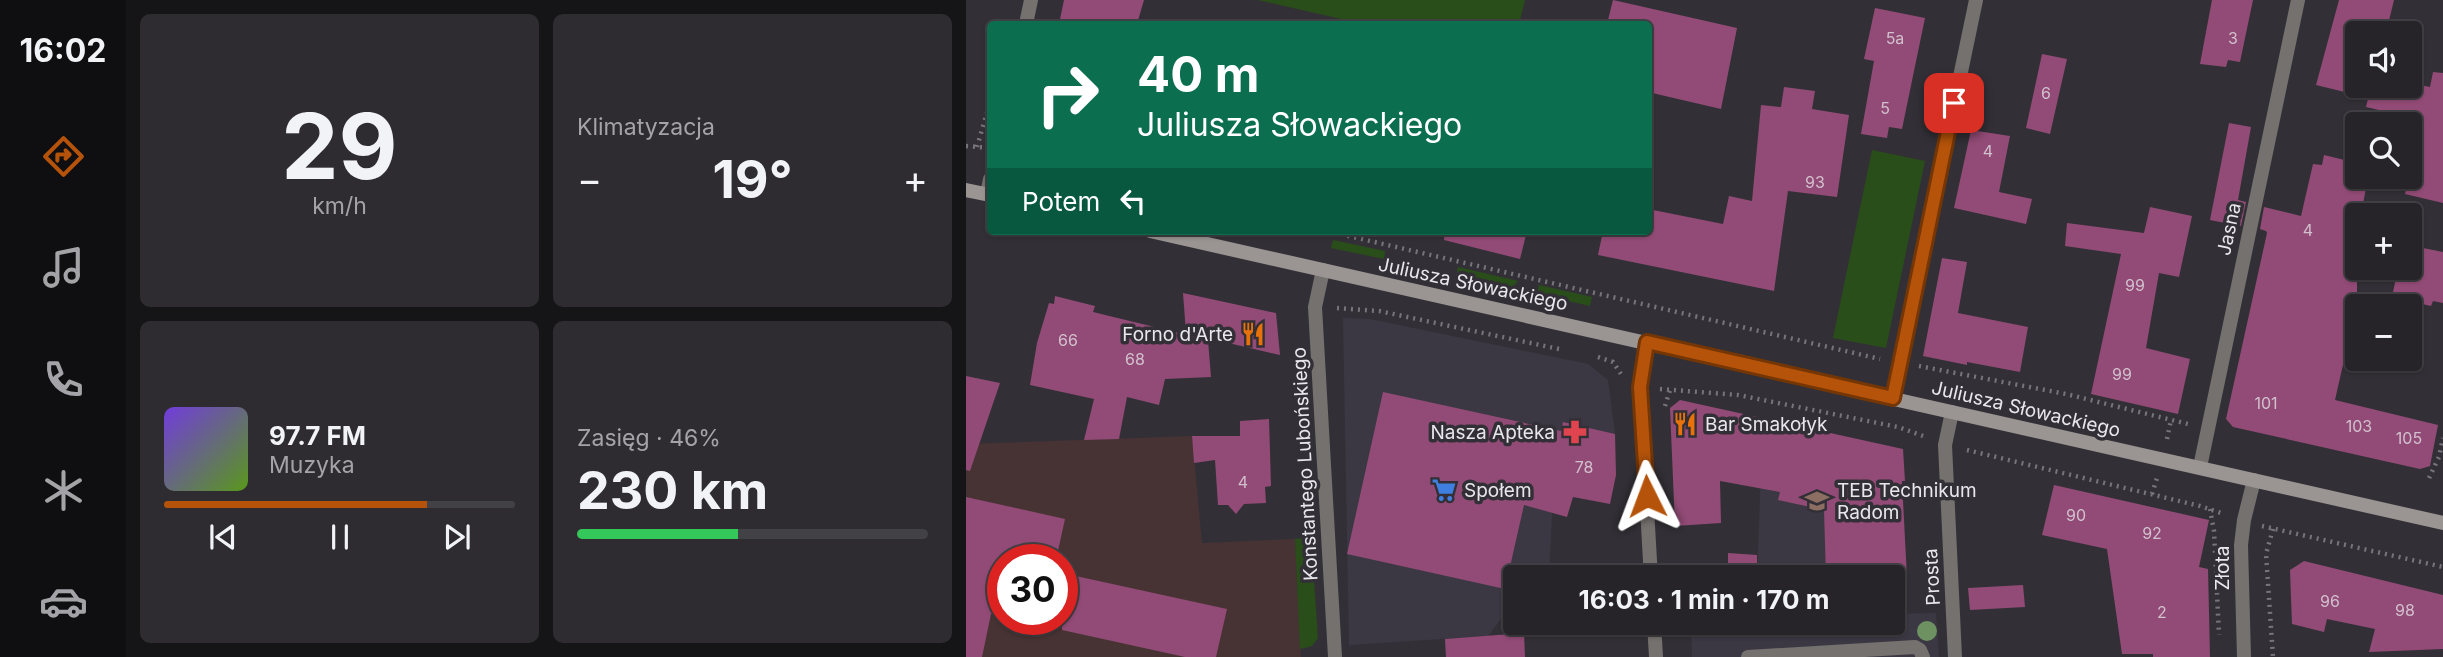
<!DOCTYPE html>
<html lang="pl">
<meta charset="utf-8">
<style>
body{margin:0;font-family:Inter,sans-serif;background:#2e2c30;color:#f1f3f6;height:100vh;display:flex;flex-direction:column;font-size:26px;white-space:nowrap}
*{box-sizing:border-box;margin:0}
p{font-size:23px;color:#a4a4a8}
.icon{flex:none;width:38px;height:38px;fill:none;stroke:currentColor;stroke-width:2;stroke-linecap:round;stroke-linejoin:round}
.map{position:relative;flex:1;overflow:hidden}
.side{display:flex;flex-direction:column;gap:14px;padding:14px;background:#151416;width:840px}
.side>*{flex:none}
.top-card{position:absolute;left:21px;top:21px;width:665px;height:214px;border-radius:7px;box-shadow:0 2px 5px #0004,0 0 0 2px #424145;background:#0b6e4f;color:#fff;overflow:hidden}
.fabs{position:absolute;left:1379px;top:21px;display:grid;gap:14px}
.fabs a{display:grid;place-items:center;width:77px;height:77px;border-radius:7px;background:#262428;box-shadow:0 2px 5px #0004,0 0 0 2px #424145;font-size:35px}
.speed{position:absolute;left:21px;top:544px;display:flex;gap:14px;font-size:35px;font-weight:700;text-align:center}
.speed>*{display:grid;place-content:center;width:91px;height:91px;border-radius:50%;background:#262428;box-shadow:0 2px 5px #0004,0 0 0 2px #424145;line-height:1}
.speed .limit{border:10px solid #d22;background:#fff;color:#111}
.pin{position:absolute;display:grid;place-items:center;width:60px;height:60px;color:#fff;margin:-30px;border-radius:14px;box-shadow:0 4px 10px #0006}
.me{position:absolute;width:77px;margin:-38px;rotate:357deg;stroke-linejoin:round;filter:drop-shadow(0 0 5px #0008)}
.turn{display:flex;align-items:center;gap:24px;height:147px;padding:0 35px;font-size:32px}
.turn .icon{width:91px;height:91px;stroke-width:2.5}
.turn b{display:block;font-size:49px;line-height:60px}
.then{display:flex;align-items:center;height:66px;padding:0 35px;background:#0003;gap:14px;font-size:26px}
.big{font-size:52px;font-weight:700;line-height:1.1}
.side .card{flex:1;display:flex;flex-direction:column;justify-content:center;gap:10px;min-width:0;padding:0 24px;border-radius:10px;background:#2e2c30}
.side .dial{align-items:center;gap:0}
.dial b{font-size:91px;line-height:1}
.song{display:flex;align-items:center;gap:21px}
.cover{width:84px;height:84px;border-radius:10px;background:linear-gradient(135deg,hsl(260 70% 55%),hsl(90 70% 35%))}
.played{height:7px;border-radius:4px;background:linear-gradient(90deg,#b45309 75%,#424145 75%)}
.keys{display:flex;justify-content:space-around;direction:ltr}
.heat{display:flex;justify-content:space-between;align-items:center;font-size:38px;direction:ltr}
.charge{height:10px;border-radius:5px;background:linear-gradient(90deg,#34c759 46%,#424145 0)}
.side .tiles{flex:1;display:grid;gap:14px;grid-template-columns:repeat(2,1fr)}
.trip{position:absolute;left:537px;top:565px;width:402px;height:70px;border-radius:7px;background:#262428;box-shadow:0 2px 5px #0004,0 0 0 2px #424145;font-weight:700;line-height:70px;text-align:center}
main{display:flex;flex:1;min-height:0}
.dock{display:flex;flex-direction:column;width:126px;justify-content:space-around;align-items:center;background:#0f0e10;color:#a4a4a8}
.dock .icon{width:49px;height:49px}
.dock .current{color:#b45309}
.dock b{font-size:32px;color:#f1f3f6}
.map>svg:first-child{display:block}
.built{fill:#3b3843}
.medical{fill:#473333;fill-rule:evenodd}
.green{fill:#294e19}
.building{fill:#924b76}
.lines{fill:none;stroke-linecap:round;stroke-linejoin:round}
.path{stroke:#77757b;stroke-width:4.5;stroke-dasharray:2 5;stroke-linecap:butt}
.lane{stroke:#74716f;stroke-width:14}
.street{stroke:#74716f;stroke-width:14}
.secondary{stroke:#9a9592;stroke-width:14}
.tree{fill:#6d9161}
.route-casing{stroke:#753606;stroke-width:18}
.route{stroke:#b45309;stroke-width:12}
.labels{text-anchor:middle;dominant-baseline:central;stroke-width:7;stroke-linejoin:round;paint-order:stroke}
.number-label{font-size:16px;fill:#d2c0ce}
.street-label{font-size:19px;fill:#e8e7eb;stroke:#323036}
.poi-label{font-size:19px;fill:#e8e7eb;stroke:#323036;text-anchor:start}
</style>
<main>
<nav class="dock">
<b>16:02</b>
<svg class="icon current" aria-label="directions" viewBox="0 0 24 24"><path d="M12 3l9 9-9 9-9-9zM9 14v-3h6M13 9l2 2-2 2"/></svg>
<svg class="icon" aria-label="music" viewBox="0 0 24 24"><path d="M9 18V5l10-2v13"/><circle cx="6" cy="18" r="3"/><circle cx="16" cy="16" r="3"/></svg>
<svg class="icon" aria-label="phone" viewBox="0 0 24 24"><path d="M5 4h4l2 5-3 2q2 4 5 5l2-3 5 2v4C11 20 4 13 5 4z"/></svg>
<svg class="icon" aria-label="climate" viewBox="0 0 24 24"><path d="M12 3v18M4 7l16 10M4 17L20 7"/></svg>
<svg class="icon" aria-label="car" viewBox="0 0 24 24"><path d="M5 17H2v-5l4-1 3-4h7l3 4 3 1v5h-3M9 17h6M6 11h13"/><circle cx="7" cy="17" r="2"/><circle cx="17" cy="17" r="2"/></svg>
</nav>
<section class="side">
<div class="tiles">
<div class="card dial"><b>29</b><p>km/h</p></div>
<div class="card"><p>Klimatyzacja</p>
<div class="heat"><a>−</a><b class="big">19°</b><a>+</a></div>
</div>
<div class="card">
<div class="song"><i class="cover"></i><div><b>97.7 FM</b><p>Muzyka</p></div></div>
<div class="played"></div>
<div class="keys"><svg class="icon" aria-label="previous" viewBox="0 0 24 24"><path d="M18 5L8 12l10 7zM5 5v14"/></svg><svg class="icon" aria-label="pause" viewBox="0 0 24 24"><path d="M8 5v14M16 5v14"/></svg><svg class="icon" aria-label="next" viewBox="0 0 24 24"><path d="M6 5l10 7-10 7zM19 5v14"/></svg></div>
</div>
<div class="card"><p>Zasięg · 46%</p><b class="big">230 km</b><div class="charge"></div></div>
</div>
</section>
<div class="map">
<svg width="1477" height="657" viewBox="0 0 1477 657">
<rect width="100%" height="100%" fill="#323036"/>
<path class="built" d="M377 318 404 319 622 364 642 380 649 434 597 422 589 454 583 577 550 578 549 606 544 607 522 636 383 645Z
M797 419 912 577 791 578Z
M970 613 973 657H726L725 623H928V614Z"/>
<path class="medical" d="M226 436 236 543 329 539 335 657H0V444ZM37 560H96V620H37Z"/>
<path class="green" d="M292 0H559L553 24H397Z
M906 150 959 161 920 348 867 338Z
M367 240 419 251 418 259 365 248Z
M492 267 552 281 546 288 490 276Z
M573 285 626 297 624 306 571 294Z
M345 537 352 638 346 646 334 649 329 539Z"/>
<path class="building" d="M98 0H178L171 24H93Z
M647 0 771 28 755 109 682 92V24H641Z
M1246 0H1287L1274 62 1262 60 1260 67 1234 64Z
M1373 0H1428L1420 33H1391V95L1350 85Z
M909 8 959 18 936 129 923 127 921 138 895 134 908 61 898 59Z
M1076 54 1101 59 1084 134 1060 128Z
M1467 72 1477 73V203L1439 194 1456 120 1400 107 1405 86H1444V83L1464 87Z
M818 87 849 91 846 109 883 115 871 197 822 191 808 291 632 255 637 231H682V209L757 224 763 196 786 201 795 105 815 107Z
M1263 123 1285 127 1272 200 1280 202 1275 226 1244 220Z
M1005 130 1044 136 1033 192 1066 199 1060 224 988 208Z
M1358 155 1391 163V177H1402L1395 215H1391V303L1369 400 1472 425 1464 466 1454 469 1267 427 1260 419 1301 233 1300 231 1294 229 1298 207 1335 216 1347 164 1356 165Z
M1184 207 1226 216 1213 277 1193 273 1180 348 1224 359 1212 414 1125 394 1155 254 1099 246 1101 223 1178 233Z
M479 231H561L554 259 478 240Z
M1447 246 1477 252V303L1467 301 1465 306 1426 297 1432 268H1444Z
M976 258 1001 262 992 313 1062 327 1054 372 1001 362V365L957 356Z
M217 293 310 313 314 355 220 333Z
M89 296 129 306 127 312 242 340 245 377 199 379 193 405 161 397 153 439 118 440 128 399 64 385 71 343 83 303 88 304Z
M0 376 34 383 4 471 0 470Z
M417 392 595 431 597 422 649 434 650 475 644 504 607 497 601 517 558 505 539 589 381 554Z
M714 400 937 449 939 481H936L941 578H860L858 510 812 500 814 492 754 481 755 523 709 526 704 408Z
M303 419 305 486 299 487 300 503 278 504 270 514 262 505H252L249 460 228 463 226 436H274V421Z
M1088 485 1243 520 1233 567 1242 569 1244 657H1187V654H1156L1141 549 1076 535Z
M0 497 99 519 90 560H37V617L25 614 16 657H0Z
M762 553 791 555V578H762Z
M1338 561 1477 595V649L1403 652 1409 629 1361 619 1358 632 1326 624 1324 570Z
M96 573 261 609 250 657H219L96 630Z
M1057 585 1059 607 1004 610 1002 588Z
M558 633 559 657H480L479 639Z"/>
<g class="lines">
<path class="path" d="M0 146 24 148
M11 147 24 102
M361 231 914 359
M371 308 413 311 593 349
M632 357 647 362 655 374
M953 366 1100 394 1222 424
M694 389 772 395 932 427 960 437
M699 406 704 390
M1201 439 1205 420
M1001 450 1234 506 1258 514
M1463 478 1473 457 1477 438
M1186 494 1191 478
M1244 509 1248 531 1253 635
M1296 526 1477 567
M1307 529 1300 554 1307 657"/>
<path class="lane" d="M782 657 949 647 954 650 957 657"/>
<path class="street" d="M60 24 65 0
M21 194 24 179
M357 270 349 307 369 657
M681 342 674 387 685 578
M927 398 1010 0
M986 412 979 445 989 657
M1234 467 1332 0
M688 623 690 657
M1278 657 1275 545 1278 520 1288 480"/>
<path class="secondary" d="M0 190 24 195
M184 231 1477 523"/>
</g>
<circle class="tree" cx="961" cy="631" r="10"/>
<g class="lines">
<g class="route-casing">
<path id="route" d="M681 496 674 387 681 342 927 398 988 103"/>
</g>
<use href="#route" class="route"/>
</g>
<defs>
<g id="restaurant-bare" transform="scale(1.89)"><path d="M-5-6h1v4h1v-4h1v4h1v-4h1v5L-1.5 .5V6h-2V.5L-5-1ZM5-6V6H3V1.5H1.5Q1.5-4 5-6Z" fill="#e8710a" stroke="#323036" stroke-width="2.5" paint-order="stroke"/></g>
<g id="pharmacy-bare" transform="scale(1.89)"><path d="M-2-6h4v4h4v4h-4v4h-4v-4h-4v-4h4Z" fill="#e0444e" stroke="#323036" stroke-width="2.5" paint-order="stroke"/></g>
<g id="supermarket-bare" transform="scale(1.89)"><path d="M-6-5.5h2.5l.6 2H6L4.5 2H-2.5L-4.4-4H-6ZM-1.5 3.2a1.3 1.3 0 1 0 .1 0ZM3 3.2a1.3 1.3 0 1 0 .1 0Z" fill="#3f7fe0" stroke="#323036" stroke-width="2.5" paint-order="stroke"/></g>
<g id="school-bare" transform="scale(1.89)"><path d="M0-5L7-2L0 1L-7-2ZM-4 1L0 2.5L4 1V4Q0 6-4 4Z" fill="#8d6e63" stroke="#323036" stroke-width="2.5" paint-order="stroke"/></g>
</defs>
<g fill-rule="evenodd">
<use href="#restaurant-bare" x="287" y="334"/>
<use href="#restaurant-bare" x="719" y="424"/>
<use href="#pharmacy-bare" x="609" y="432"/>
<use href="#supermarket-bare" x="478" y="490"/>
<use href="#school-bare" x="851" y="501"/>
</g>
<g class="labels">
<g class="number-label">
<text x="929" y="38">5a</text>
<text x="1267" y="38">3</text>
<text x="1080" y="93">6</text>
<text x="919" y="108">5</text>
<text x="1022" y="151">4</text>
<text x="849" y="182">93</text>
<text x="1342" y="230">4</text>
<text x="1169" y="285">99</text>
<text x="102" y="340">66</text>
<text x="169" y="359">68</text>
<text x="1156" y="374">99</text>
<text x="1300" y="403">101</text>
<text x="1393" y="426">103</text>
<text x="1443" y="438">105</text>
<text x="618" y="467">78</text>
<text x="277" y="482">4</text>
<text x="1110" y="515">90</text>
<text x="1186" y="533">92</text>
<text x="1364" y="601">96</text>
<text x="1439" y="610">98</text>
<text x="1196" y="612">2</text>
</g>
<g class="street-label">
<text transform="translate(1263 229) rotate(-78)">Jasna</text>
<text transform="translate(507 284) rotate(12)">Juliusza Słowackiego</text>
<text transform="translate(1060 409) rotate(13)">Juliusza Słowackiego</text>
<text transform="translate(339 464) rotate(-93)">Konstantego Lubońskiego</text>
<text transform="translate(1256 568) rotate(-90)">Złota</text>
<text transform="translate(966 577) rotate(-93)">Prosta</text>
</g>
<g class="poi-label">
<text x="267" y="334" text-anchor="end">Forno d'Arte</text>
<text x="739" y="424">Bar Smakołyk</text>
<text x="589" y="432" text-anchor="end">Nasza Apteka</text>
<text x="498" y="490">Społem</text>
<text x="871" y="490">TEB Technikum<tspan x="871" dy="22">Radom</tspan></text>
</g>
</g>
</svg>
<div class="fabs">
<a><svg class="icon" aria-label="sound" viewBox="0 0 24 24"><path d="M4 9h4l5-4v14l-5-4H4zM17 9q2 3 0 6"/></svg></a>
<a><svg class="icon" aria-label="search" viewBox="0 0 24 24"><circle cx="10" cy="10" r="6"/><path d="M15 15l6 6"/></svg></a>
<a>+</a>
<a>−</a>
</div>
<div class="speed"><div class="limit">30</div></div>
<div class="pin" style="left:988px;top:103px;background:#d93025"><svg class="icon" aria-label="arrive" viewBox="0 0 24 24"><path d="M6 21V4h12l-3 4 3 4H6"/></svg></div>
<svg class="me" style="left:681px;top:496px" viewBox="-20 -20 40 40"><path d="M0-17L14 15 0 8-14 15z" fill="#b45309" stroke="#fff" stroke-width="4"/></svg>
<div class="trip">16:03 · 1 min · 170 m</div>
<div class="top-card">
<div class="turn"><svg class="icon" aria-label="right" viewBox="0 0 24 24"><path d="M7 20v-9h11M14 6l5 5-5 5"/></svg><div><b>40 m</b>Juliusza Słowackiego</div></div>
<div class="then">Potem<svg class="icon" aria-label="left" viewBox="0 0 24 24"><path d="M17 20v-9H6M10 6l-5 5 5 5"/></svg></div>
</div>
</div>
</main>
